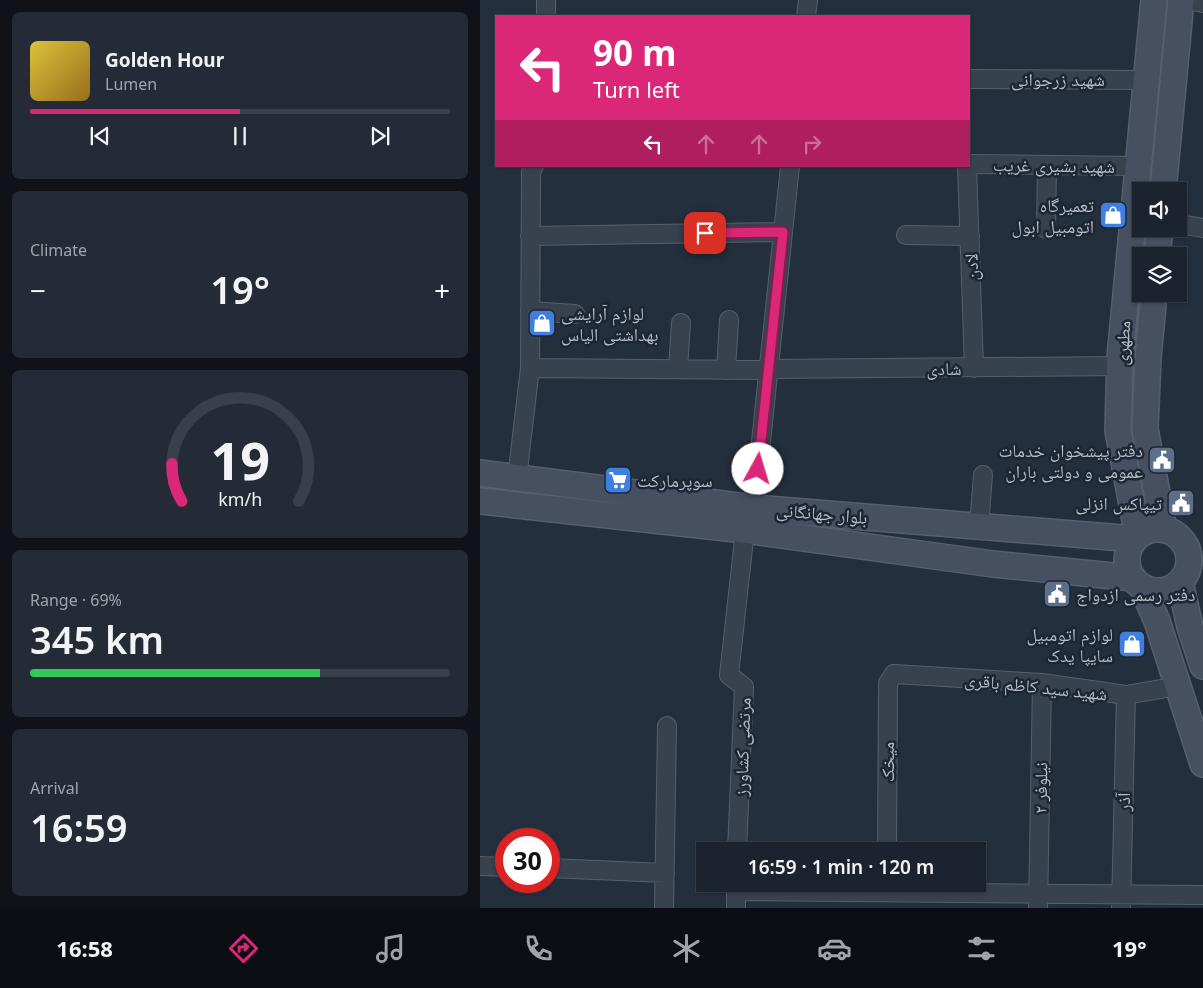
<!DOCTYPE html>
<meta charset="utf-8">
<style>
body{margin:0;font-family:"Noto Sans","Noto Naskh Arabic",sans-serif;background:#242b36;color:#f1f3f6;height:100vh;display:flex;flex-direction:column;font-size:19px;white-space:nowrap}
*{box-sizing:border-box;margin:0}
p{font-size:16px;color:#a0a4aa}
.icon{flex:none;width:28px;height:28px;fill:none;stroke:currentColor;stroke-width:2;stroke-linecap:round;stroke-linejoin:round}
.map{position:relative;flex:1;overflow:hidden}
.panel{display:flex;flex-direction:column;gap:12px;padding:12px;background:#0f1319;width:480px}
.panel>*{flex:none}
.banner{position:absolute;left:15px;top:15px;width:475px;height:152px;border-radius:0px;box-shadow:0 1px 4px #0004,0 0 0 1px #39404a;background:#db2777;color:#fff;overflow:hidden}
.fabs{position:absolute;left:652px;top:182px;display:grid;gap:10px}
.fabs a{display:grid;place-items:center;width:55px;height:55px;border-radius:0px;background:#1b232e;box-shadow:0 1px 4px #0004,0 0 0 1px #39404a;font-size:25px}
.speed{position:absolute;left:15px;top:828px;display:flex;gap:10px;font-size:25px;font-weight:700;text-align:center}
.speed>*{display:grid;place-content:center;width:65px;height:65px;border-radius:50%;background:#1b232e;box-shadow:0 1px 4px #0004,0 0 0 1px #39404a;line-height:1}
.speed .limit{border:8px solid #d22;background:#fff;color:#111}
.pin{position:absolute;display:grid;place-items:center;width:42px;height:42px;color:#fff;margin:-21px;border-radius:10px;box-shadow:0 2px 8px #0006}
.me{position:absolute;width:55px;margin:-28px;rotate:6deg;stroke-linejoin:round;filter:drop-shadow(0 0 4px #0008)}
.turn{display:flex;align-items:center;gap:18px;height:105px;padding:0 15px;font-size:22px}
.turn .icon{width:65px;height:65px;stroke-width:2.5}
.turn b{display:block;font-size:35px;line-height:42px}
.lanes{display:flex;align-items:center;height:48px;padding:0 15px;background:#0003;justify-content:center;gap:25px;direction:ltr}
.lanes .off{opacity:.35}
.big{font-size:38px;font-weight:600;line-height:1.1}
.panel .card{flex:1;display:flex;flex-direction:column;justify-content:center;gap:8px;min-width:0;padding:0 18px;border-radius:8px;background:#242b36}
.panel .dial{align-items:center;gap:0}
.dial svg{height:130px;overflow:visible;fill:none;stroke:#39404a;stroke-width:7;stroke-linecap:round;text-anchor:middle}
.dial text{fill:#f1f3f6;stroke:none}
.song{display:flex;align-items:center;gap:15px}
.cover{width:60px;height:60px;border-radius:8px;background:linear-gradient(135deg,hsl(50 70% 55%),hsl(40 70% 35%))}
.played{height:5px;border-radius:2px;background:linear-gradient(90deg,#db2777 50%,#39404a 50%)}
.keys{display:flex;justify-content:space-around;direction:ltr}
.heat{display:flex;justify-content:space-between;align-items:center;font-size:28px;direction:ltr}
.charge{height:8px;border-radius:4px;background:linear-gradient(90deg,#34c759 69%,#39404a 0)}
.trip{position:absolute;left:216px;top:842px;width:290px;height:50px;border-radius:0px;background:#1b232e;box-shadow:0 1px 4px #0004,0 0 0 1px #39404a;font-weight:600;line-height:50px;text-align:center}
.menu{display:flex;height:80px;justify-content:space-around;align-items:center;background:#0b0e12;color:#a0a4aa}
.menu .icon{width:35px;height:35px}
.menu .selected{color:#db2777}
.menu b{font-size:22px;color:#f1f3f6}
main{display:flex;flex:1;min-height:0}
.map>svg:first-child{display:block}
.lines{fill:none;stroke-linecap:round;stroke-linejoin:round}
.street-casing{stroke:#565f6c;stroke-width:20}
.secondary-casing{stroke:#565f6c;stroke-width:28}
.street{stroke:#38414e;stroke-width:18}
.secondary{stroke:#465061;stroke-width:25}
.route-casing{stroke:#8e194d;stroke-width:12}
.route{stroke:#db2777;stroke-width:9}
.labels{text-anchor:middle;dominant-baseline:central;stroke-width:5;stroke-linejoin:round;paint-order:stroke}
.street-label{font-size:18px;fill:#b4bcc9;stroke:#1d2633}
.poi-label{font-size:18px;fill:#b4bcc9;stroke:#1d2633;text-anchor:end}
</style>
<main>
<section class="panel">
<div class="card">
<div class="song"><i class="cover"></i><div><b>Golden Hour</b><p>Lumen</p></div></div>
<div class="played"></div>
<div class="keys"><svg class="icon" aria-label="previous" viewBox="0 0 24 24"><path d="M18 5L8 12l10 7zM5 5v14"/></svg><svg class="icon" aria-label="pause" viewBox="0 0 24 24"><path d="M8 5v14M16 5v14"/></svg><svg class="icon" aria-label="next" viewBox="0 0 24 24"><path d="M6 5l10 7-10 7zM19 5v14"/></svg></div>
</div>
<div class="card"><p>Climate</p>
<div class="heat"><a>−</a><b class="big">19°</b><a>+</a></div>
</div>
<div class="card dial"><svg viewBox="0 0 100 80">
<path d="M14 69A42 42 0 1 1 86 69"/>
<path d="M14 69A42 42 0 0 1 8 46" stroke="#db2777"/>
<text x="50" y="56" font-size="32" font-weight="700">19</text>
<text x="50" y="72" font-size="11">km/h</text>
</svg></div>
<div class="card"><p>Range · 69%</p><b class="big">345 km</b><div class="charge"></div></div>
<div class="card"><p>Arrival</p><b class="big">16:59</b></div>
</section>
<div class="map">
<svg width="723" height="908" viewBox="0 0 723 908">
<rect width="100%" height="100%" fill="#242f3e"/>
<g class="lines">
<g class="street-casing">
<path id="street" d="M706 0 723 3
M66 16V0
M326 16 328 0
M489 79 666 80
M489 164 658 166
M487 166 494 368
M699 224 723 228
M566 229 567 165
M426 235 490 236
M50 236 303 232
M50 311 95 314
M50 368 51 172 54 166
M198 369 201 323
M289 369 640 366
M246 370 249 320
M37 478 50 368 289 370
M274 508 310 166
M499 526 503 475
M257 851 264 687 249 675 265 530
M407 851 408 683 414 674 562 683 646 695 698 686
M0 866 26 867
M69 868 185 873
M256 891 723 895
M184 908 187 726
M256 908V884
M558 908 562 683
M641 908 646 695"/>
</g>
<g class="secondary-casing">
<path id="secondary" d="M683 191 701 0
M677 256 680 229
M674 294 668 358 665 429 684 530
M0 473 274 508 655 539
M0 501 265 530 513 564 653 578
M647 560a31 31 0 1 1 62 0a31 31 0 1 1-62 0Z
M658 536 638 431 640 357 674 0
M700 582 710 627 723 666
M662 587 677 621 723 764"/>
</g>
<use href="#street" class="street"/>
<use href="#secondary" class="secondary"/>
</g>
<g class="lines">
<g class="route-casing">
<path id="route" d="M225 233 303 232 278 469"/>
</g>
<use href="#route" class="route"/>
</g>
<defs>
<g id="shop-square" transform="scale(1.4375)"><rect x="-9" y="-9" width="18" height="18" rx="4" fill="#3f7fe0" stroke="#1d2633"/><path d="M-5-2.5h2.3a2.7 3.5 0 0 1 5.4 0H5L5.5 6h-11ZM-1.5-2.5h3a1.5 2.3 0 0 0-3 0Z" fill="#fff"/></g>
<g id="civic-square" transform="scale(1.4375)"><rect x="-9" y="-9" width="18" height="18" rx="4" fill="#5c6f8a" stroke="#1d2633"/><path d="M-.6-6.5H3V-4.5H.6V-3L4-1V1h2V6H-6V1h2V-1L-.6-3ZM-1.2 2.5V6h2.4V2.5Z" fill="#fff"/></g>
<g id="supermarket-square" transform="scale(1.4375)"><rect x="-9" y="-9" width="18" height="18" rx="4" fill="#3f7fe0" stroke="#1d2633"/><path d="M-6-5.5h2.5l.6 2H6L4.5 2H-2.5L-4.4-4H-6ZM-1.5 3.2a1.3 1.3 0 1 0 .1 0ZM3 3.2a1.3 1.3 0 1 0 .1 0Z" fill="#fff"/></g>
</defs>
<g fill-rule="evenodd">
<use href="#shop-square" x="633" y="215"/>
<use href="#shop-square" x="62" y="323"/>
<use href="#civic-square" x="682" y="460"/>
<use href="#supermarket-square" x="138" y="480"/>
<use href="#civic-square" x="701" y="503"/>
<use href="#civic-square" x="577" y="594"/>
<use href="#shop-square" x="652" y="644"/>
</g>
<g class="labels">
<g class="street-label">
<text x="578" y="79">شهید زرجوانی</text>
<text transform="translate(574 165) rotate(1)">شهید بشیری غریب</text>
<text transform="translate(491 267) rotate(-92)">لادن</text>
<text transform="translate(642 343) rotate(-86)">مطهری</text>
<text x="464" y="368">شادی</text>
<text transform="translate(342 513) rotate(5)">بلوار جهانگانی</text>
<text transform="translate(556 686) rotate(6)">شهید سید کاظم باقری</text>
<text transform="translate(262 747) rotate(-88)">مرتضی کشاورز</text>
<text transform="translate(407 762) rotate(-90)">میخک</text>
<text transform="translate(560 788) rotate(-89)">نیلوفر ۲</text>
<text transform="translate(643 802) rotate(-89)">آذر</text>
</g>
<g class="poi-label">
<text x="614" y="205">تعمیرگاه<tspan x="614" dy="21">اتومبیل ابول</tspan></text>
<text x="81" y="313" text-anchor="start">لوازم آرایشی<tspan x="81" dy="21">بهداشتی الیاس</tspan></text>
<text x="663" y="450">دفتر پیشخوان خدمات<tspan x="663" dy="21">عمومی و دولتی باران</tspan></text>
<text x="157" y="480" text-anchor="start">سوپرمارکت</text>
<text x="682" y="503">تیپاکس انزلی</text>
<text x="596" y="594" text-anchor="start">دفتر رسمی ازدواج</text>
<text x="633" y="634">لوازم اتومبیل<tspan x="633" dy="21">سایپا یدک</tspan></text>
</g>
</g>
</svg>
<div class="fabs">
<a><svg class="icon" aria-label="sound" viewBox="0 0 24 24"><path d="M4 9h4l5-4v14l-5-4H4zM17 9q2 3 0 6"/></svg></a>
<a><svg class="icon" aria-label="layers" viewBox="0 0 24 24"><path d="M12 4l9 5-9 5-9-5zM3 14l9 5 9-5"/></svg></a>
</div>
<div class="speed"><div class="limit">30</div></div>
<div class="pin" style="left:225px;top:233px;background:#d93025"><svg class="icon" aria-label="arrive" viewBox="0 0 24 24"><path d="M6 21V4h12l-3 4 3 4H6"/></svg></div>
<svg class="me" style="left:278px;top:469px" viewBox="-20 -20 40 40"><circle r="19" fill="#fff"/><path d="M0-13L10 11 0 6-10 11z" fill="#db2777"/></svg>
<div class="trip">16:59 · 1 min · 120 m</div>
<div class="banner">
<div class="turn"><svg class="icon" aria-label="left" viewBox="0 0 24 24"><path d="M17 20v-9H6M10 6l-5 5 5 5"/></svg><div><b>90 m</b>Turn left</div></div>
<div class="lanes"><svg class="icon" aria-label="left" viewBox="0 0 24 24"><path d="M17 20v-9H6M10 6l-5 5 5 5"/></svg><svg class="icon off" aria-label="ahead" viewBox="0 0 24 24"><path d="M12 20V5M6 11l6-6 6 6"/></svg><svg class="icon off" aria-label="ahead" viewBox="0 0 24 24"><path d="M12 20V5M6 11l6-6 6 6"/></svg><svg class="icon off" aria-label="right" viewBox="0 0 24 24"><path d="M7 20v-9h11M14 6l5 5-5 5"/></svg></div>
</div>
</div>
</main>
<nav class="menu">
<b>16:58</b>
<svg class="icon selected" aria-label="directions" viewBox="0 0 24 24"><path d="M12 3l9 9-9 9-9-9zM9 14v-3h6M13 9l2 2-2 2"/></svg>
<svg class="icon" aria-label="music" viewBox="0 0 24 24"><path d="M9 18V5l10-2v13"/><circle cx="6" cy="18" r="3"/><circle cx="16" cy="16" r="3"/></svg>
<svg class="icon" aria-label="phone" viewBox="0 0 24 24"><path d="M5 4h4l2 5-3 2q2 4 5 5l2-3 5 2v4C11 20 4 13 5 4z"/></svg>
<svg class="icon" aria-label="climate" viewBox="0 0 24 24"><path d="M12 3v18M4 7l16 10M4 17L20 7"/></svg>
<svg class="icon" aria-label="car" viewBox="0 0 24 24"><path d="M5 17H2v-5l4-1 3-4h7l3 4 3 1v5h-3M9 17h6M6 11h13"/><circle cx="7" cy="17" r="2"/><circle cx="17" cy="17" r="2"/></svg>
<svg class="icon" aria-label="filters" viewBox="0 0 24 24"><path d="M4 7h16M4 17h16"/><circle cx="9" cy="7" r="2"/><circle cx="15" cy="17" r="2"/></svg>
<b>19°</b>
</nav>
